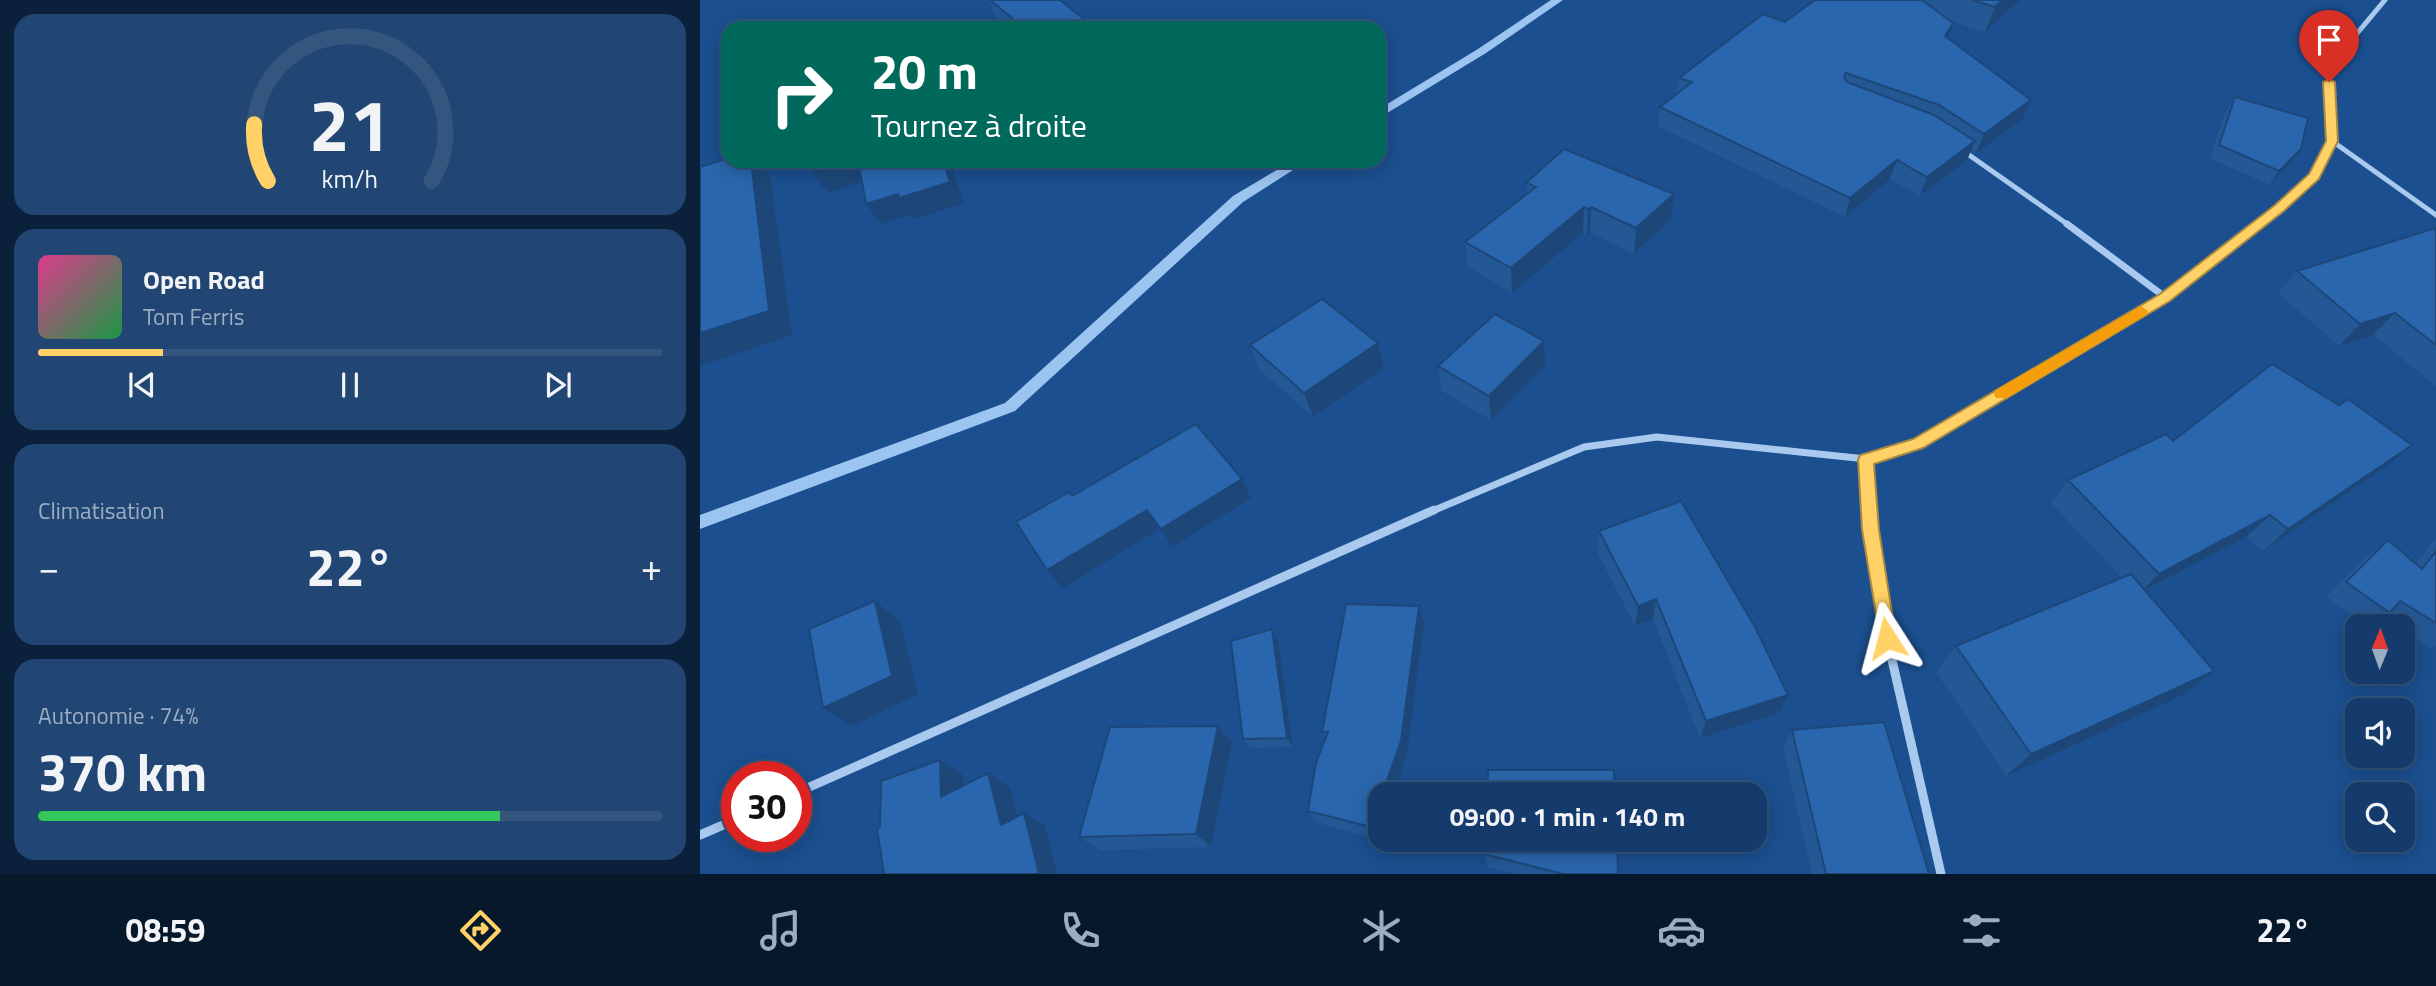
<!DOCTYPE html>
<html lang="fr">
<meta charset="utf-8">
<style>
body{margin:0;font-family:"Titillium Web",sans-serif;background:#214673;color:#f1f3f6;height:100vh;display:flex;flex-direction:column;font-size:26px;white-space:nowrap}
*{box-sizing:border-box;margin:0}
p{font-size:23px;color:#9dadc1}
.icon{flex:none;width:38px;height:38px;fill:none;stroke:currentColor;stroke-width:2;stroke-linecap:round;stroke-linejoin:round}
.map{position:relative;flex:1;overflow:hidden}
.drawer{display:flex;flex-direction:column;gap:14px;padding:14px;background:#0b203b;width:700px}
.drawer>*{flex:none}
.guide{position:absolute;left:21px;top:21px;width:665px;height:147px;border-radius:21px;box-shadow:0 4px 18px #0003,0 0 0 2px #33557e;background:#00695c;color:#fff;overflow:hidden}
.needle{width:46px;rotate:1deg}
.fabs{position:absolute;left:1645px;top:614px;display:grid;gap:14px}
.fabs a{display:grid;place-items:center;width:70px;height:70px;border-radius:14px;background:#143b6b;box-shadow:0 4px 18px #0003,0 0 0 2px #33557e;font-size:35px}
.speed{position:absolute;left:21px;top:761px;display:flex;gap:14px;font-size:35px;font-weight:700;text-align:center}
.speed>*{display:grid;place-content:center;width:91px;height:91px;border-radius:50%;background:#143b6b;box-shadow:0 4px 18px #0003,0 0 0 2px #33557e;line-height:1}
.speed .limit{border:10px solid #d22;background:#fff;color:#111}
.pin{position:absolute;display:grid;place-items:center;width:60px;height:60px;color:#fff;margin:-72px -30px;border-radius:50% 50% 50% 0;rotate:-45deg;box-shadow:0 0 7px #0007}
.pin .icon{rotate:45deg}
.me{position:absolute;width:77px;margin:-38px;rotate:351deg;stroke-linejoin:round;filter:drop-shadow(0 0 5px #0008)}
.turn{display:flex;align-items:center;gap:24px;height:147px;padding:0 35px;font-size:32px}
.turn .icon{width:91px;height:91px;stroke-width:2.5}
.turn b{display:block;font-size:49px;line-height:60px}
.big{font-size:52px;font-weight:700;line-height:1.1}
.drawer .widget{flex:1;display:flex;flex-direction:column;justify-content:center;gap:10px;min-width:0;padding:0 24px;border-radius:21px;background:#214673}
.drawer .dial{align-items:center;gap:0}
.dial svg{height:182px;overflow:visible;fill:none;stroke:#33557e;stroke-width:7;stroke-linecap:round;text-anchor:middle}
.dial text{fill:#f1f3f6;stroke:none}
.song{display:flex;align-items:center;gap:21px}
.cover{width:84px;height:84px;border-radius:10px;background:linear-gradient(135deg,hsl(330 70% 55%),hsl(140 70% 35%))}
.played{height:7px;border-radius:4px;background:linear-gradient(90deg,#ffd166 20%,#33557e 20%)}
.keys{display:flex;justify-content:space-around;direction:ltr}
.heat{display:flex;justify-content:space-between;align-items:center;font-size:38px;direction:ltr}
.charge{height:10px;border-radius:5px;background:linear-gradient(90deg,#34c759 74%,#33557e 0)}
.trip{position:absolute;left:668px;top:782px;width:399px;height:70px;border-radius:21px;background:#143b6b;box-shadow:0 4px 18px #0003,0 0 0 2px #33557e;font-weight:700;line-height:70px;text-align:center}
.dock{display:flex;height:112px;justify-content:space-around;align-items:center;background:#08182b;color:#9dadc1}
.dock .icon{width:49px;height:49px}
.dock .current{color:#ffd166}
.dock b{font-size:32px;color:#f1f3f6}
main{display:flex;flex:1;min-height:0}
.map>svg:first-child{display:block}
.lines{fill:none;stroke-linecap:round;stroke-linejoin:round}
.stream{fill:#9cc4f0;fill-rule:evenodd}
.minor-far2{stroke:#a9c9ee;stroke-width:5}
.minor-far1{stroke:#a9c9ee;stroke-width:7}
.minor{stroke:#a9c9ee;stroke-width:9}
.wall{fill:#245895}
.shaded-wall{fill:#1d4779}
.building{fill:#2a66ad;stroke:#1d4779;stroke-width:2}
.route{fill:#ffd166;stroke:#a68842;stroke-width:2}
.slow{fill:#f59e0b}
</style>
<main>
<section class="drawer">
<div class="widget dial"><svg viewBox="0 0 100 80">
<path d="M14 69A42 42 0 1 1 86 69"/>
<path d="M14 69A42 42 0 0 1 8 44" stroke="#ffd166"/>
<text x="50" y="56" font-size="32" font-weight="700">21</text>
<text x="50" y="72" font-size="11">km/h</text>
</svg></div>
<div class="widget">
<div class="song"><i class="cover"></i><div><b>Open Road</b><p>Tom Ferris</p></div></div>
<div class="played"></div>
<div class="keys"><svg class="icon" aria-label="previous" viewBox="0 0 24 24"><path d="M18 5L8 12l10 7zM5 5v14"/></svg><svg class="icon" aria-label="pause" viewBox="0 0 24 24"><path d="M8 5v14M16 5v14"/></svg><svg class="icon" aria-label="next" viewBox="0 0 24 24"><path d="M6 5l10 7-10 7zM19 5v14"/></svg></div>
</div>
<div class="widget"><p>Climatisation</p>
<div class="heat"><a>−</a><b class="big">22°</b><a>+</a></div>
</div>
<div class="widget"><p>Autonomie · 74%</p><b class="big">370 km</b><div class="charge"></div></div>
</section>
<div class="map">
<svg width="1736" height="874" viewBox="0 0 1736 874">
<rect width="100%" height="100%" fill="#1b4f8f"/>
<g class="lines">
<path class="stream" d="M851 0H863L786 53 679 118V109L778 49Z
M592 161H607L543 202 315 411 0 529V515L305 403 533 196Z"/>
<path class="minor-far2" d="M1632 141 1736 215
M1262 150 1370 226
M1556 226 1615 176 1632 141 1629 67 1685 0"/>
<path class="minor-far1" d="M1367 224 1465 297
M1166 459 1170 512
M730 512 884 447 957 437 1166 459 1218 444 1465 297 1558 224"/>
<path class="minor" d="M1170 510 1187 638 1241 874
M96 793 734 510
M0 835 37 819"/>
</g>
<path class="wall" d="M288 0H360L395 28H310L297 17Z
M1115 0H1320L1285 32 1251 21 1248 38 1323 119 1276 153 1271 150 1267 160 1220 196 1190 179 1145 217 958 126 960 107 977 94 979 78 1085 22Z
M1535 97 1601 149 1591 163 1569 185 1510 158 1526 111Z
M826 183 974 194 971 219 934 254 890 232 887 235 883 233 812 293 768 267 765 242 827 194Z
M1736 228V386L1673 335 1639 346 1578 293 1597 271Z
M678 343 684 368 613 417 559 369 550 345Z
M738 366H845L791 420 742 391Z
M1473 441 1684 468 1563 551 1546 537 1445 591 1481 696 1306 776 1236 672 1256 646 1422 578 1351 503 1368 480Z
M899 531 1079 713 1000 738 953 619 935 626 898 553Z
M1736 537V645L1731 649 1703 631V626H1696L1682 618 1669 626H1667L1626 597 1667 556 1688 540 1716 563Z
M724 623 707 755 693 794H681V830L678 839 617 823 608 811 626 738 622 732Z
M578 640 593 747 550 748 543 739Z
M518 726 532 743 511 847 400 850 379 837Z
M1092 730 1229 874H1112L1083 747Z
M784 854 918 874H816L788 867Z"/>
<path class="shaded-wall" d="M1302 0H1320L1285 32 1295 7Z
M1253 23 1247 41 1245 36Z
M1331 100 1323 119 1276 153 1284 134Z
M1275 141 1267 160 1220 196 1227 177Z
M1601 149 1591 163 1569 185 1579 171Z
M1197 160 1190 179 1145 217 1150 198Z
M51 161H58L70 175 92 335 0 366V333Z
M145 161H160L172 177 128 193 112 172Z
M243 161H249L264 203 214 219 211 215 181 224 166 204Z
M974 194 971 219 934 254 936 228Z
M884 207 883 233 812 293 811 268Z
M891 207 890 232 887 235 888 209Z
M1695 313 1673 335 1639 346 1660 324Z
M844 341 845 366 791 420 789 396Z
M678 343 684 368 613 417 604 393Z
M1712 445 1684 468 1563 551 1588 529Z
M542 479 551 498 472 547 461 529Z
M447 510 459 529 363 588 347 570Z
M1570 515 1546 537 1438 594 1459 574Z
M956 599 953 619 935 626 938 606Z
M175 601 200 621 218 694 152 726 123 708Z
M719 606 724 623 707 755 693 794H682Z
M572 629 578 640 593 747 587 738Z
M1514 671 1481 696 1306 776 1331 754Z
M1088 695 1079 713 1000 738 1006 721Z
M518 726 532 743 511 847 496 834Z
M240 760 263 775 265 811 241 797Z
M288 773 310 788 323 838 301 825Z
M681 799V830L678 839 671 827Z
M324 813 345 826 357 874H339Z"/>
<path class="building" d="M290 0H360L395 28H324Z
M1115 0H1222L1253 23 1245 36 1331 100 1284 134 1239 105 1146 73 1144 77 1147 82 1234 115 1275 141 1227 177 1197 160 1150 198 960 107 992 82 979 78 1063 14 1085 22Z
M1272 0H1302L1295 7Z
M1535 97 1608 118 1601 149 1579 171 1519 145Z
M864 149 974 194 936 228 891 207 888 209 884 207 811 268 765 242 836 187 826 183Z
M28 158V161H51L69 311 0 333V167Z
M110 161H145L112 172Z
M158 161H243L250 182 199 198 198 194 166 204Z
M1736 228V345L1695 313 1660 324 1597 271Z
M622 299 678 343 604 393 550 345Z
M795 314 844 341 789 396 738 366Z
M1572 364 1639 405 1648 399 1712 445 1588 529 1570 515 1459 574 1368 480 1466 434 1473 441Z
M496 424 542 479 461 529 447 510 347 570 316 522 369 492 372 496Z
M981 501 1055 627 1088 695 1006 721 956 599 938 606 899 531Z
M1688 540 1722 569 1736 551V623L1700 601 1690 613 1646 582Z
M1431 574 1514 671 1331 754 1256 646Z
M175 601 192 676 123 708 109 629Z
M646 604 719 606 701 741 682 794H681V799L671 827 608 811 616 763 628 732H622Z
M572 629 587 738 543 739 531 641Z
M1184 722 1229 874H1126L1092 730Z
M518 726 496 834 379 837 410 727Z
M240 760 241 797 288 773 301 825 324 813 339 874H184L177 829 180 827 181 781Z
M788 770H914L915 794H787Z
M785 840H917L918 874H863L784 854Z"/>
<path class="route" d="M1629 79 1635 82 1638 141 1619 179 1584 211 1470 301 1223 448 1174 464 1179 530 1196 638 1194 644 1187 646 1181 644 1162 530 1158 460 1160 455 1213 439 1460 294 1575 205 1609 174 1626 141 1623 82Z"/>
<path class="slow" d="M1441 306 1448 311 1446 315 1307 398H1296L1294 394 1296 390Z"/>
</svg>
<div class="fabs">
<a><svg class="needle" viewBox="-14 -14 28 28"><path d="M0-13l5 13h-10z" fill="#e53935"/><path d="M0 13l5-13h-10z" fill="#9dadc1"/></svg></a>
<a><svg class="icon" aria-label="sound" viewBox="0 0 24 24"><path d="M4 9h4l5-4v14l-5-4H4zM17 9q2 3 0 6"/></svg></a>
<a><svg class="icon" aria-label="search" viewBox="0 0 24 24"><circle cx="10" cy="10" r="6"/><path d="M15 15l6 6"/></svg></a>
</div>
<div class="speed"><div class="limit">30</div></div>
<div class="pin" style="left:1629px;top:82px;background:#d93025"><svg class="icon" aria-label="arrive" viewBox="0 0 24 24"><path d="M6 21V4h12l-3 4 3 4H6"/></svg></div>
<svg class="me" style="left:1187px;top:638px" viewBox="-20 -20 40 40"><path d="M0-17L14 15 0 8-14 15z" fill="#ffd166" stroke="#fff" stroke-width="4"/></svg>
<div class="trip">09:00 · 1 min · 140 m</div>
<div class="guide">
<div class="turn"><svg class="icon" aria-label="right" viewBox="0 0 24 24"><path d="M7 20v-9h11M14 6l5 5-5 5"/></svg><div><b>20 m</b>Tournez à droite</div></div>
</div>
</div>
</main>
<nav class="dock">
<b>08:59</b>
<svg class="icon current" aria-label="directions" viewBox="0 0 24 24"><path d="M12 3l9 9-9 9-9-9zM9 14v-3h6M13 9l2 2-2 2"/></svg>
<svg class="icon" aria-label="music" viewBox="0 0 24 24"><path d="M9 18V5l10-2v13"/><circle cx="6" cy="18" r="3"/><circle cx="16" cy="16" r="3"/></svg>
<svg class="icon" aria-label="phone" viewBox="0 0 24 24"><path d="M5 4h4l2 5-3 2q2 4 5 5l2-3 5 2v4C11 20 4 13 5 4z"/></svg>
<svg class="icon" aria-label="climate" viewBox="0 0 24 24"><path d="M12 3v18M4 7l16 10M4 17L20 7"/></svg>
<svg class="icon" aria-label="car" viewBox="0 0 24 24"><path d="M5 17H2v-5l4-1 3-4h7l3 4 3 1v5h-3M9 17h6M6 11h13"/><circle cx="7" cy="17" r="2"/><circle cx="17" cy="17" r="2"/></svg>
<svg class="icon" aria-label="filters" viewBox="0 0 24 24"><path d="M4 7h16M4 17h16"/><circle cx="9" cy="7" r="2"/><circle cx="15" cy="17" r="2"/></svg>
<b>22°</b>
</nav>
